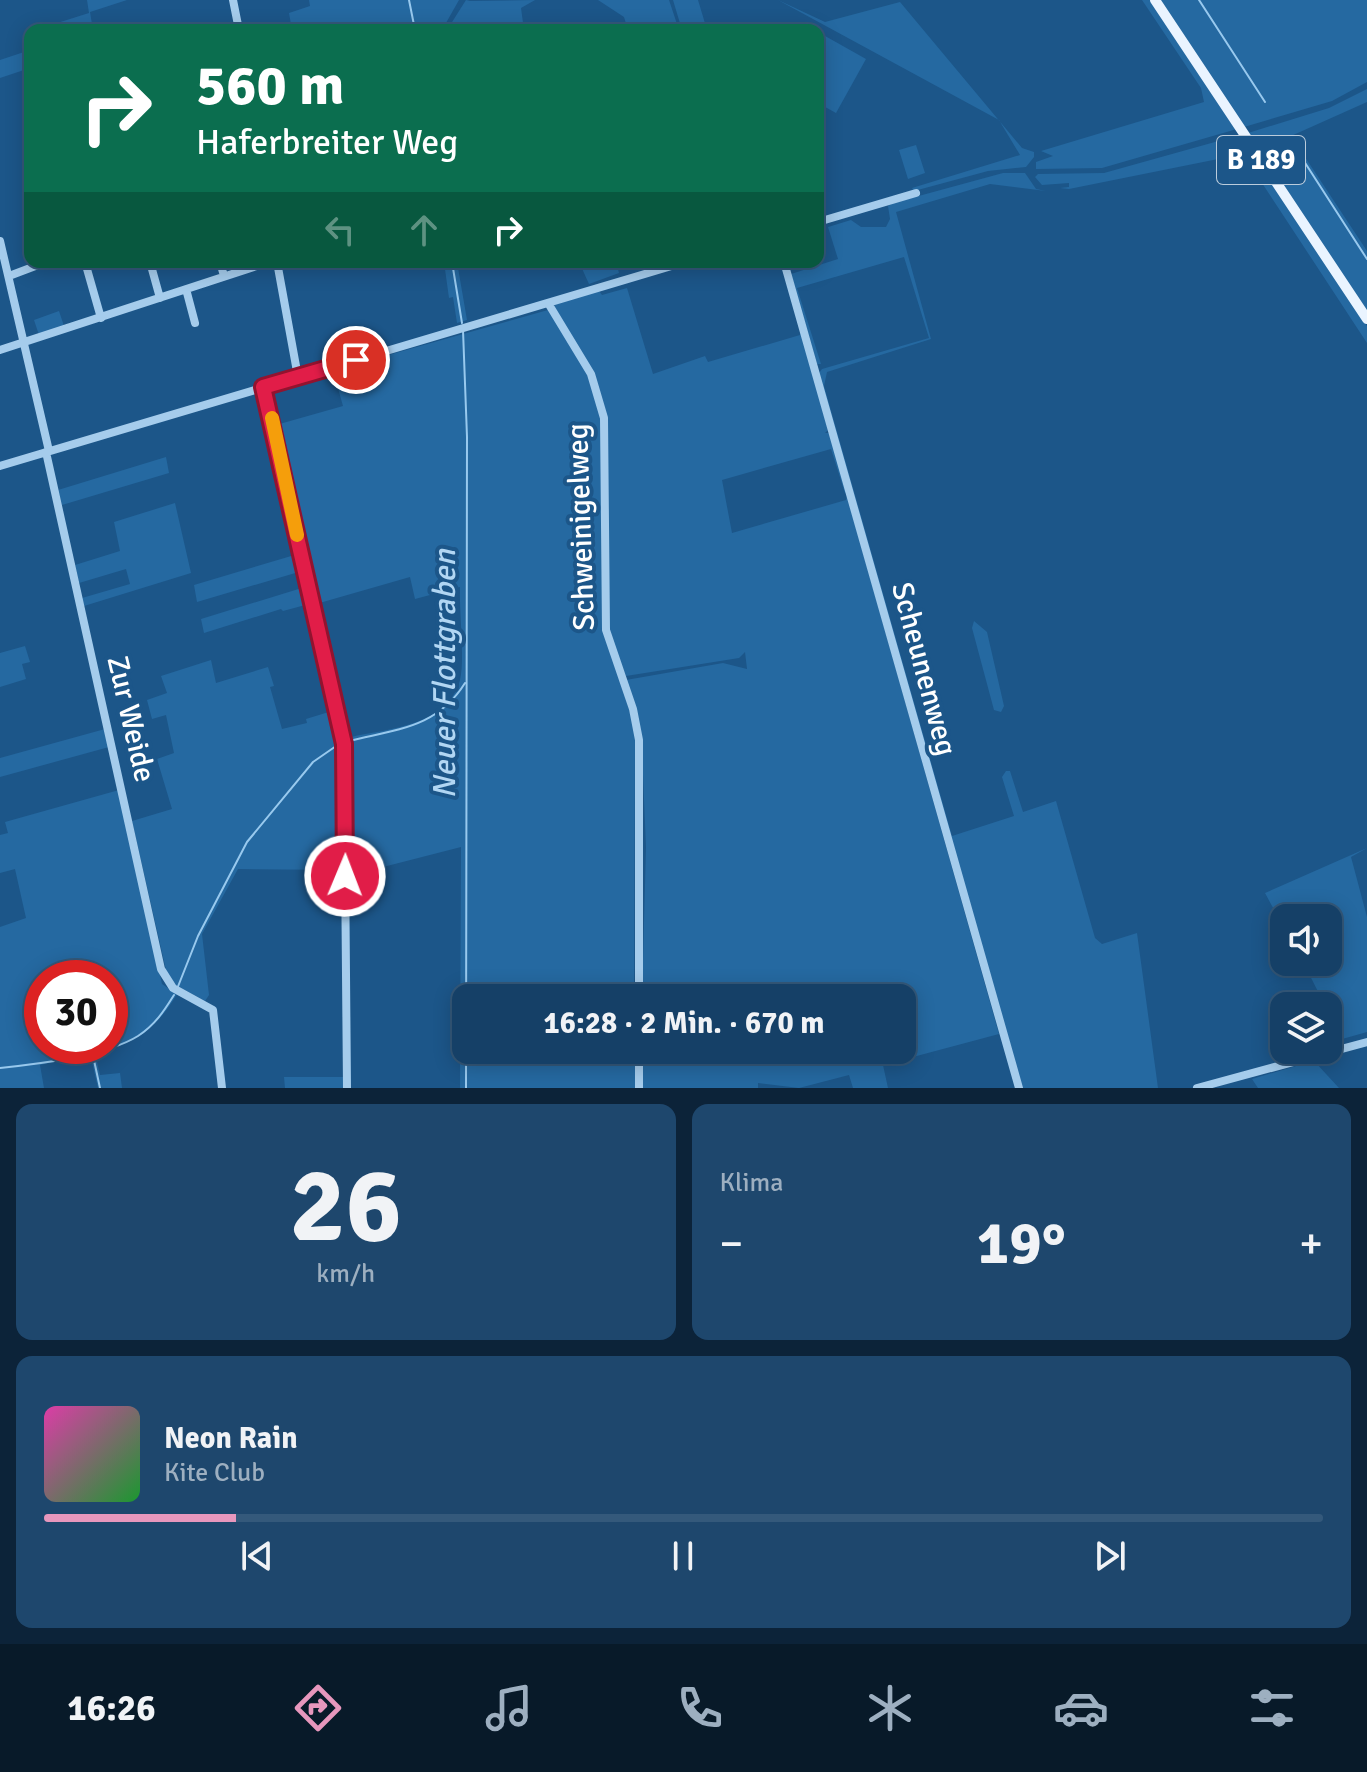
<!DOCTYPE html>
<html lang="de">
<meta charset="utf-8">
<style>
body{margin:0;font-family:Signika,sans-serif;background:#1e476d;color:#f1f3f6;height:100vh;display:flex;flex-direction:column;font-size:30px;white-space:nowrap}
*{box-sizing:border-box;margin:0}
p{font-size:26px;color:#9dafc0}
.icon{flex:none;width:44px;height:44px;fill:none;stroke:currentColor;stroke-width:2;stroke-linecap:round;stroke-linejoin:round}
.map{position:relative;height:1088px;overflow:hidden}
.side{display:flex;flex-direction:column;gap:16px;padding:16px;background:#0c2339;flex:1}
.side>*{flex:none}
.banner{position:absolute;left:24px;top:24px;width:800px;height:244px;border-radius:16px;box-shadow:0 4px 20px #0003,0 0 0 2px #34597b;background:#0b6e4f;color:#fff;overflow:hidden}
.buttons{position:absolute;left:1270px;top:904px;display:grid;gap:16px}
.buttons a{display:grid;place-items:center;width:72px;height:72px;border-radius:16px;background:#154067;box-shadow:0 4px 20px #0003,0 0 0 2px #34597b;font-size:40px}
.speed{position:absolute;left:24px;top:960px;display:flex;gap:16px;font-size:40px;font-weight:700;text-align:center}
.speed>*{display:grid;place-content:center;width:104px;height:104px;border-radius:50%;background:#154067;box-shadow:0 4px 20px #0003,0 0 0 2px #34597b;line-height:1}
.speed .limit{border:12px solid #d22;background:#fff;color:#111}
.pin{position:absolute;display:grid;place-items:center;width:68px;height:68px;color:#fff;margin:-34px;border:4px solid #fff;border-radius:50%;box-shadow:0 2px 8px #0007}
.me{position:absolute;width:88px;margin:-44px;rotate:1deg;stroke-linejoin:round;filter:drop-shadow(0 0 6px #0008)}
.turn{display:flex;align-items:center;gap:28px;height:168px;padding:0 40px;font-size:36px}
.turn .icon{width:104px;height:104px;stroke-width:2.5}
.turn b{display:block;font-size:56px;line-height:68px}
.lanes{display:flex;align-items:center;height:76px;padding:0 40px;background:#0003;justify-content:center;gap:40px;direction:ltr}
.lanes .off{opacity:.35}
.big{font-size:60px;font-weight:700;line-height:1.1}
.side .widget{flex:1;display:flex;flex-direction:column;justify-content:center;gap:12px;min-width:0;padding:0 28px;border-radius:16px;background:#1e476d}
.side .dial{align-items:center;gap:0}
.dial b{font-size:104px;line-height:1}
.song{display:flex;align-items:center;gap:24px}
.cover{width:96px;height:96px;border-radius:12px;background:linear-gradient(135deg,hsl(320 70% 55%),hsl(130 70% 35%))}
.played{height:8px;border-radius:4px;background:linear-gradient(90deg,#e797bd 15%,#34597b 15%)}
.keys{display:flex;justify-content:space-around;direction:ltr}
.heat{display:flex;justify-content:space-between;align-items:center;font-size:44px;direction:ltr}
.side .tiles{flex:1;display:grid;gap:16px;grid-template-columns:1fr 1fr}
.widget:last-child{grid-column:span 2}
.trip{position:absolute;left:452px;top:984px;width:464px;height:80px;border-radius:16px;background:#154067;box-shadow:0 4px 20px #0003,0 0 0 2px #34597b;font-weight:700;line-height:80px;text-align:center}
.tabs{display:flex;height:128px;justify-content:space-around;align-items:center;background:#081a29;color:#9dafc0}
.tabs .icon{width:56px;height:56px}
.tabs .active{color:#e797bd}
.tabs b{font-size:36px;color:#f1f3f6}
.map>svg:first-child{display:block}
.green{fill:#2569a1;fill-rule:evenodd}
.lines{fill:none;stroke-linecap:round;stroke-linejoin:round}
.stream{stroke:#98c9ee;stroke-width:2}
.minor{stroke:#a5ccec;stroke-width:8}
.major{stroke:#eaf4ff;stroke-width:10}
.route-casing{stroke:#92132f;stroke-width:20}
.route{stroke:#e11d48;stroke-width:14}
.slow{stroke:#f59e0b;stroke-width:14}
.labels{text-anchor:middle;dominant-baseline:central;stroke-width:8;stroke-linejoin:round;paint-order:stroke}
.shield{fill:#1c5689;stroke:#bbccdc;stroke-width:2}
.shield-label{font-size:28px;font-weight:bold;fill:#fff}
.street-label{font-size:30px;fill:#fff;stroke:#1c5689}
.water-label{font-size:32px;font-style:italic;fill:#b1d6f3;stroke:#1c5689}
</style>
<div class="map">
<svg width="1367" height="1088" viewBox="0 0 1367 1088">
<rect width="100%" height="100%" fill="#1c5689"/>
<path class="green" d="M87 0H127L90 12 93 30H35L89 13Z
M309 0H459L442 30H292L289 13 310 6Z
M466 0 470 1 535 0 521 8 524 30H447Z
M598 0H669L679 30H628L624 17Z
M673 0H698L707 30H682Z
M778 0 825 22 900 2 1022 148 1034 152V157L1026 167 988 171 914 191 912 188 1020 155 999 120Z
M1142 0H1151L1237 129 1102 168 1036 169V162L1053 156 1041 151 1204 102 1201 88Z
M1160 0H1367V82L1332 101 1244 127Z
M818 32 866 59 836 113 818 103Z
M30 50V68L0 78V60Z
M1367 89V102L1291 136 1367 251V312L1248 133 1329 108Z
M1240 135 1367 326V343L1243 154 1069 189 1060 188 1069 187V183L1042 185 1035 177 1038 174 1104 173Z
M916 145 925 173 908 179 899 150Z
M1003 173H1025L1036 189 1046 191 990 184 896 212 931 339 827 372 824 386 952 836 1014 816 1002 777 1006 771H1010L1023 812 1056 801 1095 938 1102 944 1137 933 1158 1088H1022L819 373 822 369 929 338 904 257 797 288 821 364H817L791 274 838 259 828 227 851 220 861 227H886L890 219 888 206 893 203Z
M444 262H457L467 320 457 323 453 297 449 298Z
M579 262H616L619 273 589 284Z
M627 288 653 374 705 356 708 362 800 335 801 329 828 430 825 433H829L848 491 845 493 831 449 722 480 732 533 846 500 847 496 999 1034 883 1065 888 1088H853L849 1075 799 1088 758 1083V1088H642V1050H902V998H642L646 847 642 751 626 680 723 663 747 669 745 652 739 658 626 676 609 637 600 394 554 310 555 304 599 291 602 295Z
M548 310 591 379 603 423 604 627 635 729 634 998H466V1050H635V1088H460L461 847 348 876 351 748 346 738C385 729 448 727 460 680 465 659 459 612 460 587L415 599 410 577 316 604 276 425 343 406 334 374 322 377 321 374Z
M59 311 64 326 39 335 34 320Z
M166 457 169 473 62 505 58 490Z
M175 503 191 573 84 606 82 598 130 584 126 569 79 583 75 565 120 551 114 522Z
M298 554 302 571 197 602 194 585Z
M305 587 309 604 283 611 281 609 204 633 201 619Z
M974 621 987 632 1004 706 1001 712 994 710 972 628Z
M25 646 30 662 22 664 26 679 0 687V653Z
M211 660 216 683 268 667 274 686 270 687 282 729 307 723 306 719 332 711 340 746 341 870 238 869 202 934 209 995 205 1001 170 982 166 970 132 821 172 809 157 759 174 753 166 715 152 719 147 700 167 693 161 676Z
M105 729 109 747 0 777V758Z
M119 790 162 984 177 994C157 1029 134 1042 95 1053L100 1075 120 1073 122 1088H98L90 1053 40 1065 44 1088H0V927L26 918 15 869 0 873V835L8 833 5 822ZM42 978H110V1046H42Z
M1367 848 1351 857 1367 917V1032L1328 1043 1339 1038V1033L1303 962H1328V918H1284V928L1265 893Z
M1353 1049 1315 1062 1339 1088H1258L1252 1079Z
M284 1077H344V1088H285Z"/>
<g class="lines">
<path class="stream" d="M409 0 415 30
M1199 0 1265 102
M1291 141 1367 259
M452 262 462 323
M463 330 467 437 466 1088
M349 741C397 729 437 728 465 683
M177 989 198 936 247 842 313 762 339 744
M92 1051 100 1088
M0 1068C38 1064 106 1056 138 1036 155 1025 164 1011 174 995"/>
<path class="minor" d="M233 0 239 30
M818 222 916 193
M0 241 49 451
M85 262 101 318
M150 262 160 298
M220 262 224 276
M277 262 298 377
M784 262 1019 1088
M9 276 46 262
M186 289 195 323
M548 303 591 374 604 418 606 630 633 709 639 740V998
M0 350 269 262
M263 387 344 744 347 1088
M46 452 161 969 173 988 213 1010 222 1088
M0 466 685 262
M639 1050V1088
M1197 1088 1367 1042"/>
<path class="major" d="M1155 0 1367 319"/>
</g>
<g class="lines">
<g class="route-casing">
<path id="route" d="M345 876 344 744 263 387 356 360"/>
</g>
<use href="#route" class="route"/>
<path class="slow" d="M272 418 297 535"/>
</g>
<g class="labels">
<rect class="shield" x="1217" y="136" width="88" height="48" rx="6"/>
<g class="shield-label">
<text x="1261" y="160">B 189</text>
</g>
<g class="street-label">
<text transform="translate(581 527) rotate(-92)">Schweinigelweg</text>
<text transform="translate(924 669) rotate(75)">Scheunenweg</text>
<text transform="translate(131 719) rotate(77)">Zur Weide</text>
</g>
<g class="water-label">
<text transform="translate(444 674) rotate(-90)">Neuer Flottgraben</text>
</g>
</g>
</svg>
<div class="buttons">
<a><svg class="icon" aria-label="sound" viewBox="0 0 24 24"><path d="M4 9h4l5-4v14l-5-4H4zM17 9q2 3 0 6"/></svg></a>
<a><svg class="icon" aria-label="layers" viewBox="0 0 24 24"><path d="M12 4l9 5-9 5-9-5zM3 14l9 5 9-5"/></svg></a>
</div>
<div class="speed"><div class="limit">30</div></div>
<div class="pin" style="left:356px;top:360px;background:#d93025"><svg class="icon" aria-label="arrive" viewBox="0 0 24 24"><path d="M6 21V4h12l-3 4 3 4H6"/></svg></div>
<svg class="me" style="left:345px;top:876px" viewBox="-20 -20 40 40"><circle r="17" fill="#e11d48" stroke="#fff" stroke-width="3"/><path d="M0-11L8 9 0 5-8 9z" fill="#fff"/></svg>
<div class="trip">16:28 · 2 Min. · 670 m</div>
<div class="banner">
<div class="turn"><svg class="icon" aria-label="right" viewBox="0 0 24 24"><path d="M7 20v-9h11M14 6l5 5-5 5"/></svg><div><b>560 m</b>Haferbreiter Weg</div></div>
<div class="lanes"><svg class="icon off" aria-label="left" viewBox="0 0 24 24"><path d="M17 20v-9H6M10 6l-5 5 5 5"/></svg><svg class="icon off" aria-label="ahead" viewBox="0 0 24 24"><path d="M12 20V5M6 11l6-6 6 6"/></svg><svg class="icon" aria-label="right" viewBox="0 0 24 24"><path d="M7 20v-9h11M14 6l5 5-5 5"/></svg></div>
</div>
</div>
<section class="side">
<div class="tiles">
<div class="widget dial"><b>26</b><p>km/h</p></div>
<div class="widget"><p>Klima</p>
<div class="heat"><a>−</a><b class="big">19°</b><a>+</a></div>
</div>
<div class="widget">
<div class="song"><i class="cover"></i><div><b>Neon Rain</b><p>Kite Club</p></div></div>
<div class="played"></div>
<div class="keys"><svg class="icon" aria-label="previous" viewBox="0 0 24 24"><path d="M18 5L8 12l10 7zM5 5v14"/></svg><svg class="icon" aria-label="pause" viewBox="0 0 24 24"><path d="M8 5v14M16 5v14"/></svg><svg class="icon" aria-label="next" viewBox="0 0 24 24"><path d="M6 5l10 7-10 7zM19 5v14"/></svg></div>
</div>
</div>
</section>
<nav class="tabs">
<b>16:26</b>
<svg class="icon active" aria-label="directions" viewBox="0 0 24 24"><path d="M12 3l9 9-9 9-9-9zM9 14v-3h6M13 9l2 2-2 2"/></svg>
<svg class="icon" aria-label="music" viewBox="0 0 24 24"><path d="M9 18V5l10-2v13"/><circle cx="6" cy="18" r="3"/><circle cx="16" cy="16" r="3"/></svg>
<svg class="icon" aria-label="phone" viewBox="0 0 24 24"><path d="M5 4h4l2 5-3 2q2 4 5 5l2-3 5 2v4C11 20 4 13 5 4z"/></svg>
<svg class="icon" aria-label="climate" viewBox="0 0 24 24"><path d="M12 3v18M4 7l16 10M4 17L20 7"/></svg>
<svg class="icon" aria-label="car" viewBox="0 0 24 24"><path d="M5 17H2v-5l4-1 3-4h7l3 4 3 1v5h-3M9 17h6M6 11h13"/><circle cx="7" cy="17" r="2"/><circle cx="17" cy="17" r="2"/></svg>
<svg class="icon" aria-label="filters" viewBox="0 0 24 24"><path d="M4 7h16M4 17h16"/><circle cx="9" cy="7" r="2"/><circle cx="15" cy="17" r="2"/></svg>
</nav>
